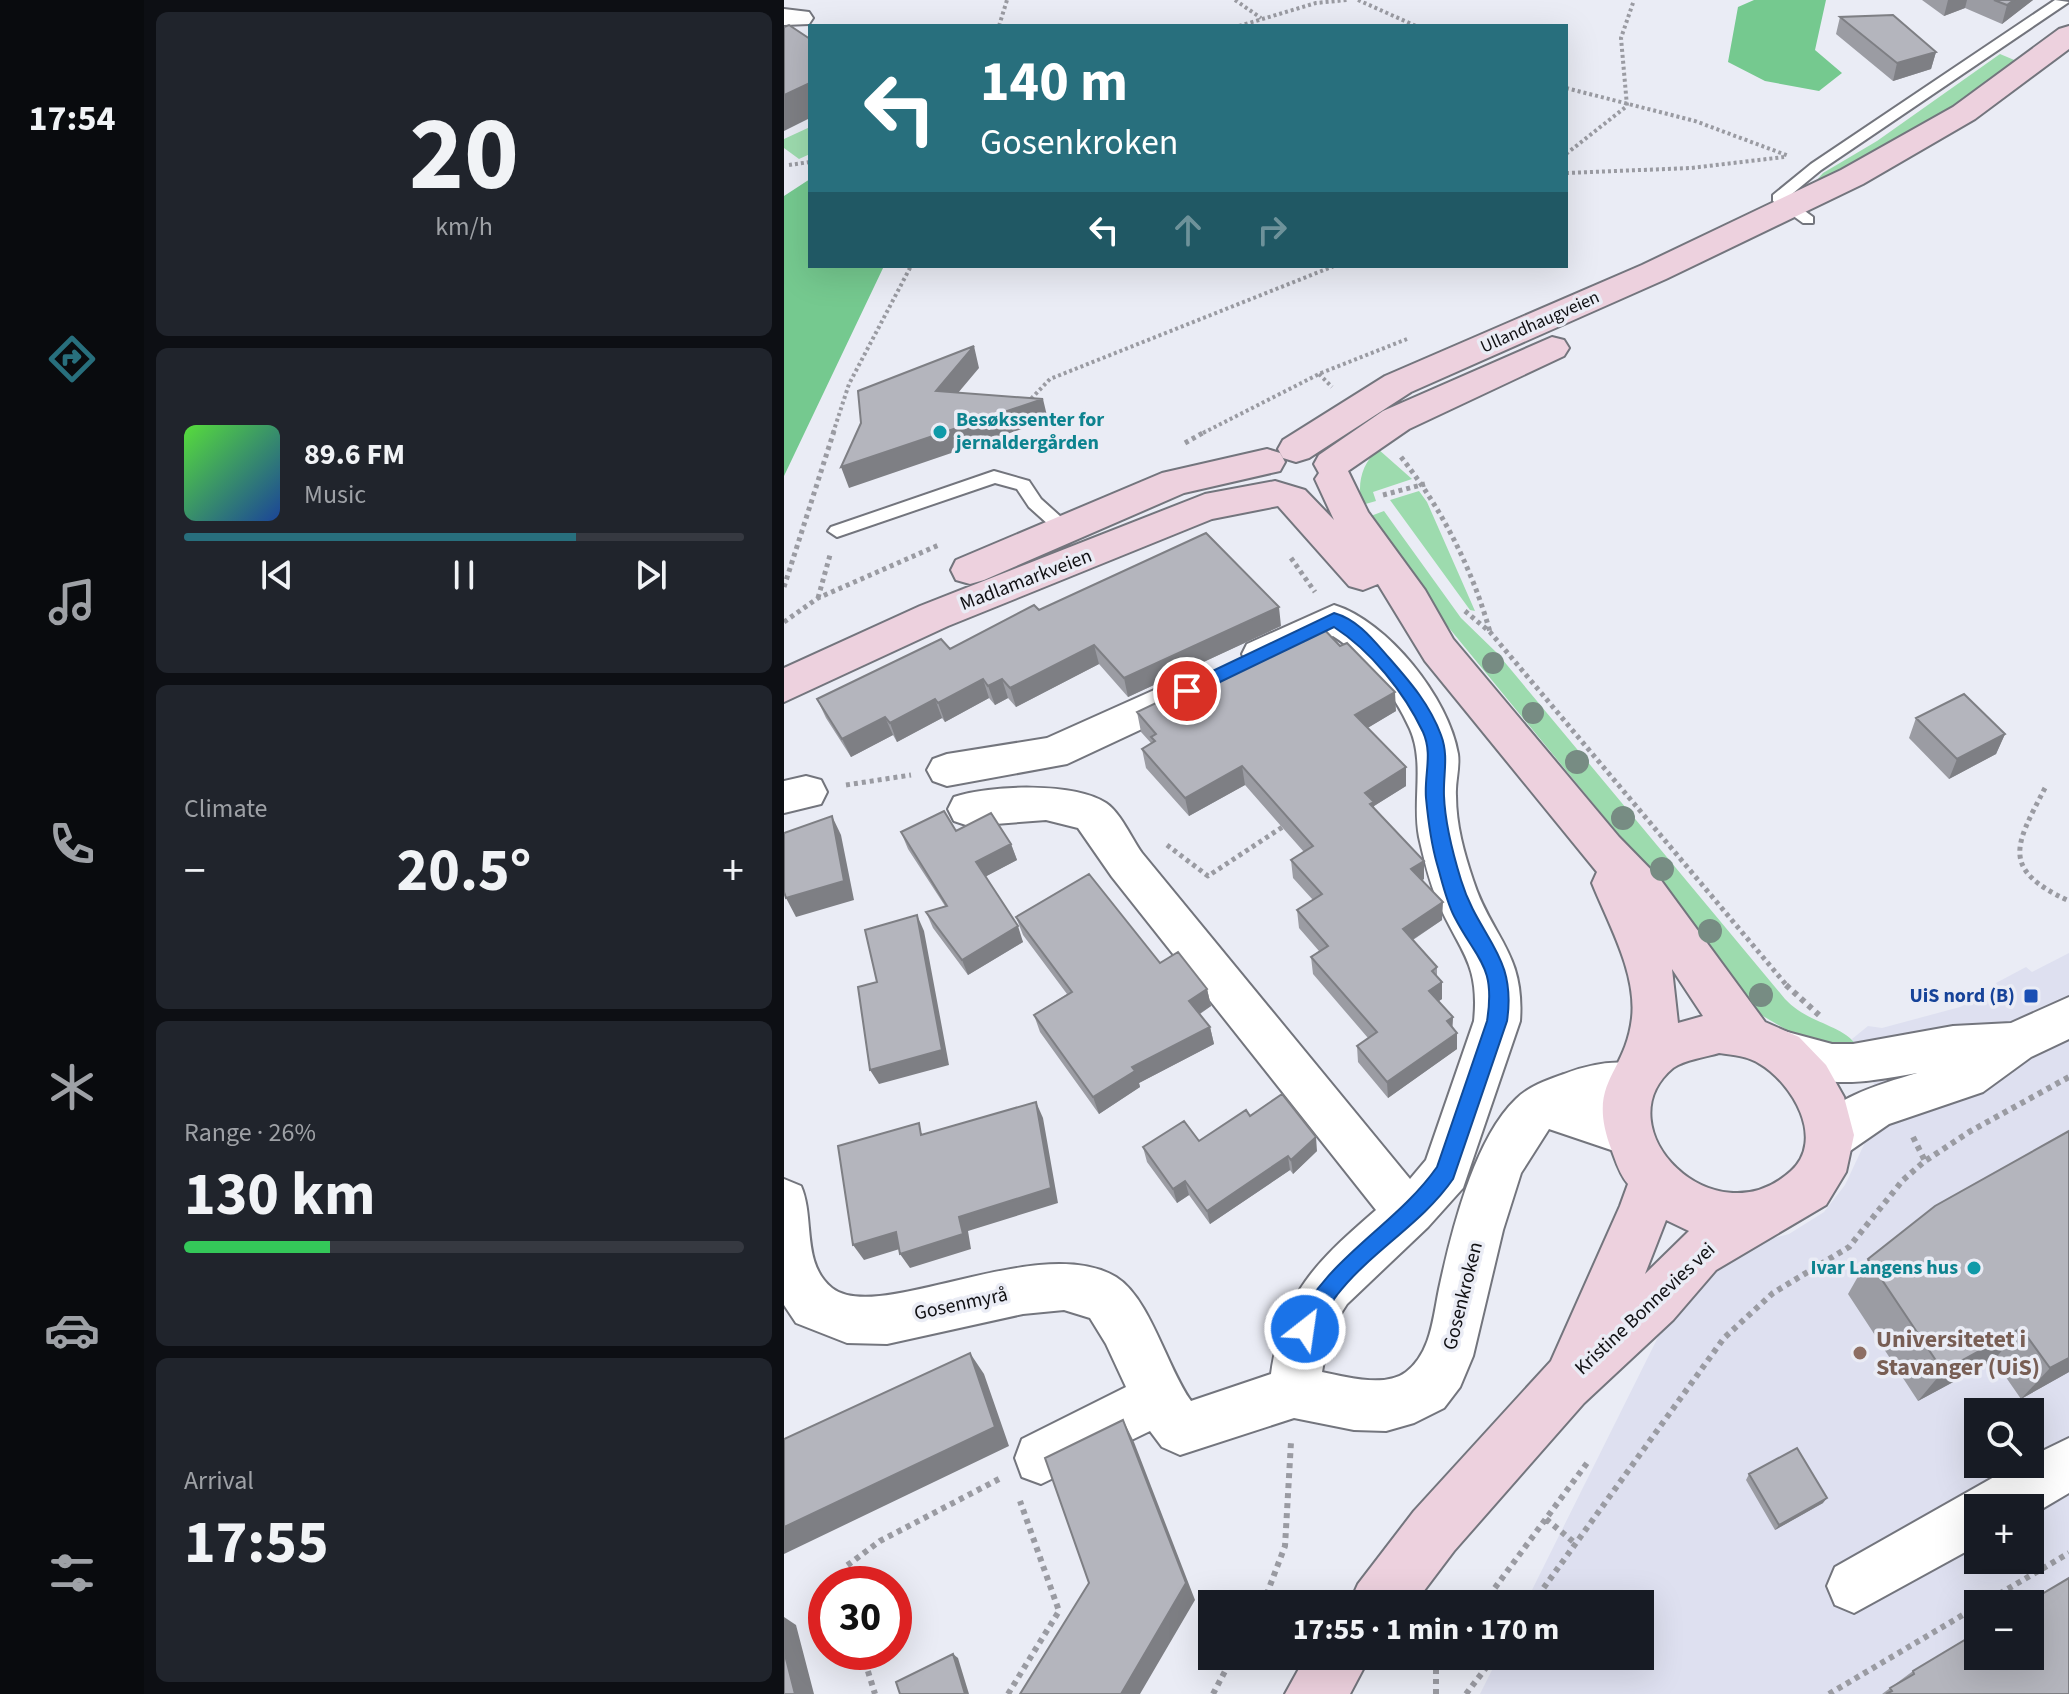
<!DOCTYPE html>
<meta charset="utf-8">
<style>
body{margin:0;font-family:"Source Sans 3",sans-serif;background:#20242c;color:#f1f3f6;height:100vh;display:flex;flex-direction:column;font-size:30px;white-space:nowrap}
*{box-sizing:border-box;margin:0}
p{font-size:26px;color:#9ea1a6}
.icon{flex:none;width:44px;height:44px;fill:none;stroke:currentColor;stroke-width:2;stroke-linecap:round;stroke-linejoin:round}
.map{position:relative;flex:1;overflow:hidden}
.side{display:flex;flex-direction:column;gap:12px;padding:12px;background:#0d0f14;width:640px}
.side>*{flex:none}
.guide{position:absolute;left:24px;top:24px;width:760px;height:244px;border-radius:0px;box-shadow:0 8px 32px #0002;background:#286f7d;color:#fff;overflow:hidden}
.buttons{position:absolute;left:1180px;top:1398px;display:grid;gap:16px}
.buttons a{display:grid;place-items:center;width:80px;height:80px;border-radius:0px;background:#171b24;box-shadow:0 8px 32px #0002;font-size:40px}
.speed{position:absolute;left:24px;top:1566px;display:flex;gap:16px;font-size:40px;font-weight:700;text-align:center}
.speed>*{display:grid;place-content:center;width:104px;height:104px;border-radius:50%;background:#171b24;box-shadow:0 8px 32px #0002;line-height:1}
.speed .limit{border:12px solid #d22;background:#fff;color:#111}
.pin{position:absolute;display:grid;place-items:center;width:68px;height:68px;color:#fff;margin:-34px;border:4px solid #fff;border-radius:50%;box-shadow:0 2px 8px #0007}
.me{position:absolute;width:88px;margin:-44px;rotate:30deg;stroke-linejoin:round;filter:drop-shadow(0 0 6px #0008)}
.turn{display:flex;align-items:center;gap:28px;height:168px;padding:0 40px;font-size:36px}
.turn .icon{width:104px;height:104px;stroke-width:2.5}
.turn b{display:block;font-size:56px;line-height:68px}
.lanes{display:flex;align-items:center;height:76px;padding:0 40px;background:#0003;justify-content:center;gap:40px;direction:ltr}
.lanes .off{opacity:.35}
.big{font-size:60px;font-weight:700;line-height:1.1}
.side .card{flex:1;display:flex;flex-direction:column;justify-content:center;gap:12px;min-width:0;padding:0 28px;border-radius:12px;background:#20242c}
.side .dial{align-items:center;gap:0}
.dial b{font-size:104px;line-height:1}
.song{display:flex;align-items:center;gap:24px}
.cover{width:96px;height:96px;border-radius:12px;background:linear-gradient(135deg,hsl(110 70% 55%),hsl(220 70% 35%))}
.played{height:8px;border-radius:4px;background:linear-gradient(90deg,#286f7d 70%,#363941 70%)}
.keys{display:flex;justify-content:space-around;direction:ltr}
.heat{display:flex;justify-content:space-between;align-items:center;font-size:44px;direction:ltr}
.charge{height:12px;border-radius:6px;background:linear-gradient(90deg,#34c759 26%,#363941 0)}
.trip{position:absolute;left:414px;top:1590px;width:456px;height:80px;border-radius:0px;background:#171b24;box-shadow:0 8px 32px #0002;font-weight:700;line-height:80px;text-align:center}
main{display:flex;flex:1;min-height:0}
.tabs{display:flex;flex-direction:column;width:144px;justify-content:space-around;align-items:center;background:#090b0e;color:#9ea1a6}
.tabs .icon{width:56px;height:56px}
.tabs .current{color:#286f7d}
.tabs b{font-size:36px;color:#f1f3f6}
.map>svg:first-child{display:block}
.built{fill:#dee0f0;fill-rule:evenodd}
.green{fill:#9ddbae}
.forest{fill:#75c98f}
.lines{fill:none;stroke-linecap:round;stroke-linejoin:round}
.service-casing{stroke:#73757d;stroke-width:4}
.minor-casing{stroke:#73757d;stroke-width:4}
.secondary-casing{stroke:#73757d;stroke-width:4}
.path-far2{stroke:#9a9ba2;stroke-width:4;stroke-dasharray:3 3;stroke-linecap:butt}
.path-far1{stroke:#9a9ba2;stroke-width:5;stroke-dasharray:4 4;stroke-linecap:butt}
.path{stroke:#9a9ba2;stroke-width:6;stroke-dasharray:5 5;stroke-linecap:butt}
.service{fill:#fff;fill-rule:evenodd}
.minor{fill:#fff;fill-rule:evenodd}
.secondary{fill:#edd1de;fill-rule:evenodd}
.tree{fill:#778c83}
.wall{fill:#9b9ca3}
.shaded-wall{fill:#7e7f84}
.building{fill:#b4b5bd;stroke:#7e7f84;stroke-width:2}
.route{fill:#1a73e8;stroke:#114b97;stroke-width:2}
.culture-dot{fill:#0f9aa8;stroke:#eaecf5;stroke-width:3}
.transit-dot{fill:#1a4fb4;stroke:#eaecf5;stroke-width:3}
.education-dot{fill:#8d6e63;stroke:#eaecf5;stroke-width:3}
.labels{text-anchor:middle;dominant-baseline:central;stroke-width:7;stroke-linejoin:round;paint-order:stroke}
.far-street-label{font-size:18px;fill:#101013;stroke:#eaecf5}
.culture-label{font-size:20px;font-weight:bold;fill:#0d838f;stroke:#eaecf5;text-anchor:start}
.street-label{font-size:20px;fill:#101013;stroke:#eaecf5}
.transit-label{font-size:20px;font-weight:bold;fill:#164399;stroke:#eaecf5;text-anchor:end}
.near-education-label{font-size:24px;font-weight:bold;fill:#785e54;stroke:#eaecf5;text-anchor:start}
</style>
<main>
<nav class="tabs">
<b>17:54</b>
<svg class="icon current" aria-label="directions" viewBox="0 0 24 24"><path d="M12 3l9 9-9 9-9-9zM9 14v-3h6M13 9l2 2-2 2"/></svg>
<svg class="icon" aria-label="music" viewBox="0 0 24 24"><path d="M9 18V5l10-2v13"/><circle cx="6" cy="18" r="3"/><circle cx="16" cy="16" r="3"/></svg>
<svg class="icon" aria-label="phone" viewBox="0 0 24 24"><path d="M5 4h4l2 5-3 2q2 4 5 5l2-3 5 2v4C11 20 4 13 5 4z"/></svg>
<svg class="icon" aria-label="climate" viewBox="0 0 24 24"><path d="M12 3v18M4 7l16 10M4 17L20 7"/></svg>
<svg class="icon" aria-label="car" viewBox="0 0 24 24"><path d="M5 17H2v-5l4-1 3-4h7l3 4 3 1v5h-3M9 17h6M6 11h13"/><circle cx="7" cy="17" r="2"/><circle cx="17" cy="17" r="2"/></svg>
<svg class="icon" aria-label="filters" viewBox="0 0 24 24"><path d="M4 7h16M4 17h16"/><circle cx="9" cy="7" r="2"/><circle cx="15" cy="17" r="2"/></svg>
</nav>
<section class="side">
<div class="card dial"><b>20</b><p>km/h</p></div>
<div class="card">
<div class="song"><i class="cover"></i><div><b>89.6 FM</b><p>Music</p></div></div>
<div class="played"></div>
<div class="keys"><svg class="icon" aria-label="previous" viewBox="0 0 24 24"><path d="M18 5L8 12l10 7zM5 5v14"/></svg><svg class="icon" aria-label="pause" viewBox="0 0 24 24"><path d="M8 5v14M16 5v14"/></svg><svg class="icon" aria-label="next" viewBox="0 0 24 24"><path d="M6 5l10 7-10 7zM19 5v14"/></svg></div>
</div>
<div class="card"><p>Climate</p>
<div class="heat"><a>−</a><b class="big">20.5°</b><a>+</a></div>
</div>
<div class="card"><p>Range · 26%</p><b class="big">130 km</b><div class="charge"></div></div>
<div class="card"><p>Arrival</p><b class="big">17:55</b></div>
</section>
<div class="map">
<svg width="1285" height="1694" viewBox="0 0 1285 1694">
<rect width="100%" height="100%" fill="#eaecf5"/>
<path class="built" d="M1285 953V1694H696L715 1656H856V1604H741L896 1293 963 1245 1005 1234 1040 1212 1061 1185 1084 1136 1106 1117 1068 1039 1084 1026 1098 1028 1176 1007 1215 988 1212 983 1242 967 1248 972ZM1194 1412H1246V1464H1194ZM1194 1508H1246V1560H1194ZM1194 1604H1246V1656H1194Z"/>
<path class="green" d="M1216 54 1235 62 1160 116 1024 190 1039 173 1093 141Z
M26 127V154L15 159 0 148V139Z
M594 449 628 479 589 492 592 501 578 505C573 484 577 465 594 449Z
M635 491 643 502 691 611 686 610 606 500Z
M600 511 677 618 713 653 1001 999C1025 1025 1061 1024 1075 1049L1057 1048 1008 1033 967 1009 854 858 633 589 584 517Z"/>
<path class="forest" d="M970 0H1042L1031 50 1058 73 1035 91 981 81 944 62 954 7Z
M26 179V266H100L0 476V196Z"/>
<g class="lines">
<g class="service-casing">
<path id="service" d="M1271 0 1285 2 1037 170 1003 198 1029 217V223H1019L989 201V195L1027 164Z
M210 471 245 481 257 499 287 526 290 530 287 534H275L245 507 233 489 211 483 53 537 44 531 47 527Z"/>
</g>
<g class="minor-casing">
<path id="minor" d="M0 9 25 12 29 18 25 24 0 25Z
M550 605C603 621 665 698 674 754 676 768 671 782 672 796 672 825 680 853 689 880 707 937 741 952 736 1021L679 1188 644 1227 563 1304 545 1332 538 1372C562 1377 601 1388 622 1372 647 1353 649 1318 655 1289 667 1233 690 1139 732 1099 745 1086 763 1080 780 1074 806 1064 837 1058 863 1067L870 1082 863 1097 821 1106 859 1118 866 1133 859 1148 842 1155 765 1129 737 1173 719 1230 689 1356 676 1387 660 1408 630 1423 602 1431 570 1430 510 1418 396 1455 378 1447 366 1431 257 1484 238 1477 231 1458 238 1439 342 1387 322 1344 306 1318 280 1310 239 1314 103 1344 63 1343 12 1323 0 1305V1179L17 1186C31 1218 17 1263 48 1288 94 1325 255 1231 332 1277 366 1298 383 1368 407 1401L487 1374C498 1294 533 1261 592 1210L328 877 294 828 262 820 185 826 170 821 164 809 170 797C205 785 290 782 322 803 336 812 348 839 358 853L626 1179 642 1160 690 1021C696 962 675 951 654 902 645 881 640 859 635 837 628 801 641 763 626 729 610 693 582 657 549 636L477 669 463 664 458 654 463 644Z
M406 674 420 678 426 689 420 700 283 764 163 786 149 781 143 770 149 759 163 754 263 738Z
M22 776 37 780 43 792 37 804 0 813V781Z
M1285 997V1039L1247 1057 1199 1092 1105 1124 1063 1153 1046 1160 1029 1153 1022 1138C1040 1099 1094 1085 1133 1073 1066 1085 1045 1088 980 1064L973 1050 980 1036 996 1030 1048 1044H1069L1169 1026 1227 1023Z
M1285 1438V1493L1246 1516V1508H1194V1545L1070 1613 1051 1605 1043 1586 1051 1567 1233 1464H1246V1457Z"/>
</g>
<g class="secondary-casing">
<path id="secondary" d="M1285 26V49L1191 119 1079 184 882 279 627 392 525 458 512 462 499 458 494 449 499 440 601 376 858 265 1057 170 1169 107 1275 29Z
M768 337 780 340 785 348 780 356 625 429 564 471 584 512 641 590 669 639 835 837 876 879 981 1022 1015 1037 1042 1065 1060 1097 1070 1135 1062 1172 1042 1205 932 1270 889 1320 800 1403 670 1551 630 1604H565L574 1584 630 1511 767 1361 836 1206 844 1184C836 1175 832 1162 828 1151 801 1081 841 1077 848 1018 853 973 824 923 808 883L813 872 641 661 594 584 579 590 565 586 494 506 428 519 164 626 0 702V668L136 606 421 494 491 481 521 490 550 520 531 479 535 473 530 464 535 455 599 411ZM888 969 919 1016 894 1023ZM935 1053C949 1055 964 1056 976 1064 1008 1083 1042 1139 1007 1171 930 1241 818 1127 889 1068 900 1060 922 1057 935 1053ZM882 1220 905 1231 861 1274Z
M483 449 496 453 501 462 496 471 400 493 200 580 186 584 172 580 167 570 172 560 378 473Z
M522 1656H586L566 1694H501Z"/>
</g>
<path class="path-far2" d="M451 0 477 18
M574 0 632 26
M215 26 223 0
M455 26 532 3 563 0
M782 88 911 121 1005 156
M782 154 843 106 837 38 850 0
M5 165 26 162
M782 173 907 168 1000 157
M535 374 548 387
M243 403 266 379 550 266
M49 433 65 384 127 266
M419 433 537 373 623 339"/>
<path class="path-far1" d="M401 443 422 431
M617 457C658 509 688 568 706 632
M599 495 641 484
M507 558 531 592
M0 587 50 431
M34 598 46 555
M681 611 706 632 1004 987
M0 622 34 598 157 544
M62 785 127 775
M1261 788C1231 846 1216 869 1285 901
M383 845 424 876 503 824"/>
<path class="path" d="M1002 985 1035 1015
M1129 1137 1141 1161
M762 1519 792 1544
M59 1584 61 1567 96 1541 215 1479
M479 1604 501 1546 507 1442
M699 1604 803 1463
M748 1604 940 1338 989 1293 1065 1247 1119 1180 1141 1161 1185 1132 1285 1077
M1198 1604 1285 1553
M78 1652 91 1694
M224 1694 275 1611 236 1501
M429 1694 449 1656
M652 1694V1668L661 1656
M682 1694 711 1656
M1045 1694 1194 1606"/>
<use href="#service" class="service"/>
<use href="#minor" class="minor"/>
<use href="#secondary" class="secondary"/>
</g>
<g class="tree">
<circle cx="709" cy="663" r="11"/>
<circle cx="749" cy="713" r="11"/>
<circle cx="793" cy="762" r="12"/>
<circle cx="839" cy="818" r="12"/>
<circle cx="878" cy="869" r="12"/>
<circle cx="926" cy="931" r="12"/>
<circle cx="977" cy="995" r="12"/>
</g>
<path class="wall" d="M1138 0H1249L1218 24 1181 8 1160 16Z
M1056 17 1152 52 1147 69 1109 81 1052 34Z
M255 610 497 626 344 697 315 664 232 707 224 698 211 705 205 698 161 722 158 718 113 742 109 735 67 757 42 718 33 699 166 649Z
M612 711 583 728 622 767V786L590 806V808L640 861V879L638 880 658 920 629 940 653 967V977L658 999 654 1001 669 1017 668 1027 673 1049 604 1098 574 1062 573 1046 584 1038 529 974 527 957 535 951 515 928 513 910 529 900 509 878 507 860 520 852 461 785 405 816 362 768 358 749 367 743 357 732 353 712Z
M1132 718 1221 734 1212 754 1165 779 1125 738Z
M172 831 227 844 233 860 202 876 239 942 184 975 149 928 142 912 161 906 124 849 117 832Z
M232 917 376 963 423 989 427 1006 416 1014 426 1027 430 1044 355 1083 356 1087 315 1114 256 1032 250 1015 283 994 239 935Z
M466 1116 533 1151 509 1174 506 1170 426 1224 405 1195 393 1203 363 1162 359 1147 415 1141Z
M1151 1206 1285 1372 1237 1399 1210 1360 1134 1401 1064 1294 1084 1259Z
M965 1474 1039 1503 991 1530 962 1480Z
M1129 1671 1285 1694H1098Z"/>
<path class="shaded-wall" d="M1164 0H1183L1181 8 1160 16Z
M1230 0H1249L1218 24 1223 5Z
M1152 52 1147 69 1109 81 1113 63Z
M26 83V118L0 131V95Z
M190 346 195 368 158 412 152 391Z
M259 399 264 420 65 488 57 467Z
M495 607 497 626 344 697 340 678Z
M310 645 315 664 232 707 226 688Z
M199 679 205 698 161 722 154 703Z
M218 679 224 698 211 705 204 686Z
M611 692 612 711 572 735 571 715Z
M151 699 158 718 113 742 106 723Z
M101 717 109 735 67 757 58 739Z
M1221 734 1212 754 1165 779 1173 759Z
M458 766 461 785 405 816 401 798Z
M622 767V786L590 806 591 820 581 793Z
M48 816 57 835 70 900 12 917 2 898Z
M227 844 233 860 199 878 192 862Z
M640 861V879L627 887V869Z
M659 902 658 920 619 946V929Z
M133 915 140 931 165 1065 95 1084 86 1070Z
M234 926 239 942 184 975 178 960Z
M658 982V999L645 1008V991Z
M423 989 427 1006 409 1018 405 1001Z
M669 1017 668 1034 663 1021Z
M426 1027 430 1044 355 1083 356 1087 315 1114 309 1097 348 1067Z
M673 1033V1049L604 1098 603 1082Z
M252 1102 259 1118 274 1203 184 1231 187 1249 126 1268 116 1254Z
M532 1137 533 1151 509 1174 507 1160Z
M504 1156 506 1170 426 1224 423 1211Z
M401 1181 405 1195 393 1203 389 1189Z
M112 1232 122 1247 80 1260 69 1245Z
M1237 1328 1210 1360 1134 1401 1159 1371Z
M186 1353 200 1374 225 1446 0 1554V1527Z
M1285 1358V1372L1237 1399 1266 1368Z
M339 1420 350 1442 411 1600 356 1694H337Z
M1043 1498 1039 1503 991 1530 995 1525Z
M0 1617 12 1625 30 1694H11L0 1651Z
M169 1654 174 1658 185 1694H181Z"/>
<path class="building" d="M1210 0H1230L1223 5Z
M1109 15 1152 52 1113 63 1056 17Z
M5 25 26 39V83L0 95V27Z
M190 346 152 391 259 399 57 467 77 423 74 391Z
M422 533 495 607 340 678 310 645 226 688 218 679 204 686 199 679 154 703 151 699 106 723 101 717 58 739 33 699 157 639 166 649 250 605 255 610Z
M536 625 556 646 563 643 611 692 571 715 622 767 581 793 590 802 586 804 640 861 627 869 659 902 619 929 653 967 648 971 658 982 645 991 669 1017 663 1021 673 1033 603 1082 573 1046 593 1032 527 957 544 946 513 910 538 894 507 860 529 846 458 766 401 798 358 749 371 741 367 737 372 734 353 712Z
M1180 694 1221 734 1173 759 1132 718Z
M160 811 172 831 207 813 227 844 192 862 234 926 178 960 142 912 163 906 117 832Z
M48 816 60 881 2 898 0 892V833Z
M305 874 376 963 394 952 423 989 405 1001 426 1027 348 1067 351 1071 309 1097 250 1015 288 992 232 917Z
M133 915 158 1050 86 1070 74 987 93 982 81 930Z
M498 1094 532 1137 507 1160 504 1156 423 1211 401 1181 389 1189 359 1147 400 1121 415 1141 462 1110 466 1116Z
M252 1102 267 1188 175 1217 179 1234 116 1254 112 1232 69 1245 54 1146 135 1123 137 1135Z
M1285 1131V1358L1266 1368 1237 1328 1159 1371 1084 1259 1151 1206Z
M186 1353 211 1427 0 1527V1439Z
M339 1420 402 1583 337 1694H236L305 1583 261 1458Z
M1013 1448 1043 1498 995 1525 965 1474Z
M1285 1578V1694H1102L1108 1691 1106 1688 1130 1674 1129 1671 1194 1632V1656H1246V1604H1241Z
M0 1651 11 1694H0Z
M169 1654 181 1694H116L112 1682Z"/>
<path class="route" d="M550 613C575 620 590 641 606 659 627 683 646 705 657 735 665 756 659 775 660 796 661 823 669 854 677 880 695 939 733 954 723 1021L669 1179C638 1224 587 1251 553 1295 542 1308 538 1333 521 1340L513 1337 510 1329C539 1259 611 1227 653 1167L703 1021C712 965 693 961 670 916 662 900 658 881 653 864 647 843 644 819 642 798 640 775 649 754 639 732 620 692 587 651 550 627L409 695 403 697 395 691 397 686Z"/>
<g class="culture-dot">
<circle cx="156" cy="432" r="8"/>
<circle cx="1190" cy="1268" r="8"/>
</g>
<rect class="transit-dot" x="1239" y="988" width="16" height="16" rx="4"/>
<circle class="education-dot" cx="1076" cy="1353" r="8"/>
<g class="labels">
<g class="far-street-label">
<text transform="translate(756 322) rotate(-24)">Ullandhaugveien</text>
</g>
<g class="culture-label">
<text x="172" y="420">Besøkssenter for<tspan x="172" dy="23">jernaldergården</tspan></text>
<text x="1174" y="1268" text-anchor="end">Ivar Langens hus</text>
</g>
<g class="street-label">
<text transform="translate(242 580) rotate(-21)">Madlamarkveien</text>
<text transform="translate(679 1296) rotate(-76)">Gosenkroken</text>
<text transform="translate(177 1304) rotate(-12)">Gosenmyrå</text>
<text transform="translate(861 1309) rotate(-43)">Kristine Bonnevies vei</text>
</g>
<g class="transit-label">
<text x="1231" y="996">UiS nord (B)</text>
</g>
<g class="near-education-label">
<text x="1092" y="1339">Universitetet i<tspan x="1092" dy="28">Stavanger (UiS)</tspan></text>
</g>
</g>
</svg>
<div class="buttons">
<a><svg class="icon" aria-label="search" viewBox="0 0 24 24"><circle cx="10" cy="10" r="6"/><path d="M15 15l6 6"/></svg></a>
<a>+</a>
<a>−</a>
</div>
<div class="speed"><div class="limit">30</div></div>
<div class="pin" style="left:403px;top:691px;background:#d93025"><svg class="icon" aria-label="arrive" viewBox="0 0 24 24"><path d="M6 21V4h12l-3 4 3 4H6"/></svg></div>
<svg class="me" style="left:521px;top:1329px" viewBox="-20 -20 40 40"><circle r="17" fill="#1a73e8" stroke="#fff" stroke-width="3"/><path d="M0-11L8 9 0 5-8 9z" fill="#fff"/></svg>
<div class="trip">17:55 · 1 min · 170 m</div>
<div class="guide">
<div class="turn"><svg class="icon" aria-label="left" viewBox="0 0 24 24"><path d="M17 20v-9H6M10 6l-5 5 5 5"/></svg><div><b>140 m</b>Gosenkroken</div></div>
<div class="lanes"><svg class="icon" aria-label="left" viewBox="0 0 24 24"><path d="M17 20v-9H6M10 6l-5 5 5 5"/></svg><svg class="icon off" aria-label="ahead" viewBox="0 0 24 24"><path d="M12 20V5M6 11l6-6 6 6"/></svg><svg class="icon off" aria-label="right" viewBox="0 0 24 24"><path d="M7 20v-9h11M14 6l5 5-5 5"/></svg></div>
</div>
</div>
</main>
